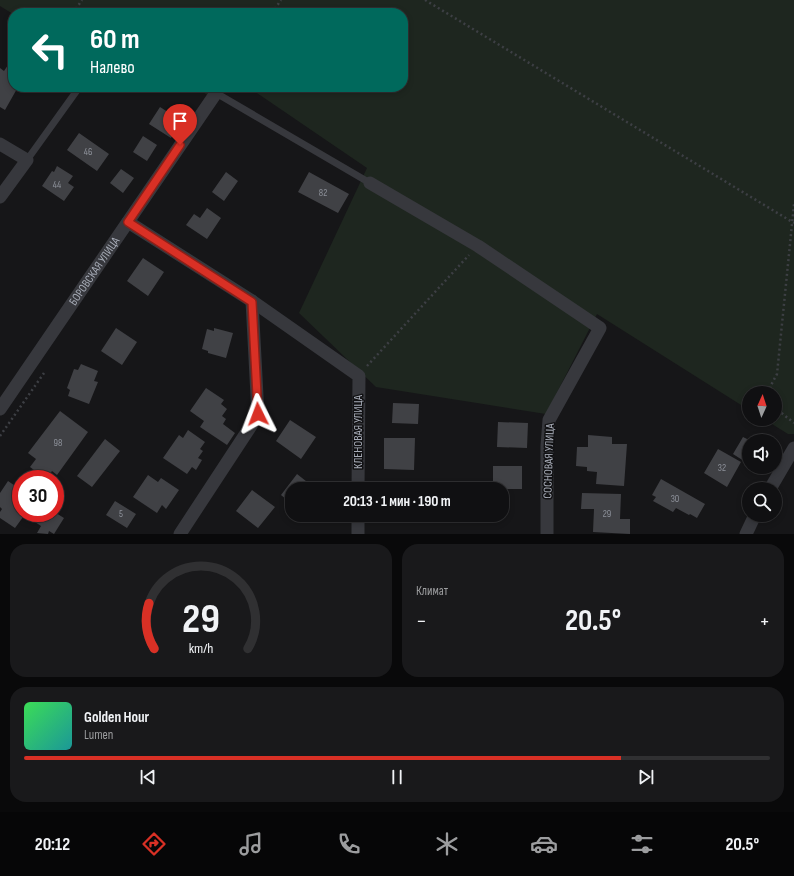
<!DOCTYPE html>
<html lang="ru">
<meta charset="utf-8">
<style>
body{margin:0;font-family:"Sofia Sans Condensed",sans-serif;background:#19191b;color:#f1f3f6;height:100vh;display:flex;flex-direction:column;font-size:15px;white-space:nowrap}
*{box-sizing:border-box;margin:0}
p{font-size:13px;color:#9c9d9f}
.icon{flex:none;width:22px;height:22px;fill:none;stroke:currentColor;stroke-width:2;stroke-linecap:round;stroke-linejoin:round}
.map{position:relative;height:534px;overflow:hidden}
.panel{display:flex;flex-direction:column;gap:10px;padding:10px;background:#09090a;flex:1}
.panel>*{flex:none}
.guide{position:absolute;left:8px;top:8px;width:400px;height:84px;border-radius:16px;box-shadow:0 2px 6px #0003,0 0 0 1px #303032;background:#00695c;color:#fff;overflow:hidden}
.needle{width:26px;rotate:3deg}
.fabs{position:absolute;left:742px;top:386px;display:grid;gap:8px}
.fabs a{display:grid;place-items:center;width:40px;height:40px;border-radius:50%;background:#101012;box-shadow:0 2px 6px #0003,0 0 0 1px #303032;font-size:20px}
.speed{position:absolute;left:12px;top:470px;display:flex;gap:8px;font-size:20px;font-weight:700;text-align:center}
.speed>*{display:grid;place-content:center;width:52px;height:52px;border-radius:50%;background:#101012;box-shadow:0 2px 6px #0003,0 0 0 1px #303032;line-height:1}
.speed .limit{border:6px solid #d22;background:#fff;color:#111}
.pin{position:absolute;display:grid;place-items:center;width:34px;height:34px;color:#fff;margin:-41px -17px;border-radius:50% 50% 50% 0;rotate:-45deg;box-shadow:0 0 4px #0007}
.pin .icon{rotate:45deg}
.me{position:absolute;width:44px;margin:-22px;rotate:357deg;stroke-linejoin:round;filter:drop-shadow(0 0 3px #0008)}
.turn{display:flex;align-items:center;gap:14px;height:84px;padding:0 16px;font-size:18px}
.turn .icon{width:52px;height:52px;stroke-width:2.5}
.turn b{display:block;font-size:28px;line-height:34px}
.big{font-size:30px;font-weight:700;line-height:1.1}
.panel .widget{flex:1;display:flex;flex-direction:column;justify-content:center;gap:6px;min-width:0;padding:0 14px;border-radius:16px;background:#19191b}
.panel .dial{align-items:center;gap:0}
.dial svg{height:104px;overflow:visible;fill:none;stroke:#303032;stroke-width:7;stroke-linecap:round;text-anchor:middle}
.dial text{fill:#f1f3f6;stroke:none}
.song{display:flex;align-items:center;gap:12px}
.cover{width:48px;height:48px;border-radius:6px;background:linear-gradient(135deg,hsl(130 70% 55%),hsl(180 70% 35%))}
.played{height:4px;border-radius:2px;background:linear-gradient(90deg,#d93025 80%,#303032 80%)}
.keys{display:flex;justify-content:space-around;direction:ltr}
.heat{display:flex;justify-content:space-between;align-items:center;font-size:22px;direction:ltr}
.panel .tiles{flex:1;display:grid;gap:10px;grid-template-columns:1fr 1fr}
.widget:last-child{grid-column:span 2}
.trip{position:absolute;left:285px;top:482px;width:224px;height:40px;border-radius:16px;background:#101012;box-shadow:0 2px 6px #0003,0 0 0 1px #303032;font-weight:700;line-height:40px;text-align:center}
.dock{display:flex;height:64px;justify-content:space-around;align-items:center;background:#060607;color:#9c9d9f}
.dock .icon{width:28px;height:28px}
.dock .on{color:#d93025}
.dock b{font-size:18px;color:#f1f3f6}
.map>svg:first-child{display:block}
.green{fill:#1e261f}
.building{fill:#404145}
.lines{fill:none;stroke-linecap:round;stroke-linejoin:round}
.path{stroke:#3d3f44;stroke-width:2.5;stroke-dasharray:2 3;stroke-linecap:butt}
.service{stroke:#37383d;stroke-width:7}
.minor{stroke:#37383d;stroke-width:13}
.route-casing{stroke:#8d1f18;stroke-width:10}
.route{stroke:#d93025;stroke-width:7}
.labels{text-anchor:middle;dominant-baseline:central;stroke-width:3;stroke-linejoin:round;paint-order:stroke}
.number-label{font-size:10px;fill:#8e929b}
.street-label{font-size:12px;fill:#a8adb8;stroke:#111113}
</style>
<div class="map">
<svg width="794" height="534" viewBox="0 0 794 534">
<rect width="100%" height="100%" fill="#161618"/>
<path class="green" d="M0 0H794V434H788L764 419H775V393H749V410L597 314 546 414 376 387 299 313 367 168 248 87H403V13H13V14L0 6Z
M196 87H218L210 97Z"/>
<path class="building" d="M8 65 13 68V87H18L5 110 0 107V68L4 71Z
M160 107 182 121 171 138 149 124Z
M79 133 109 154 97 171 67 150Z
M143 136 157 145 147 161 133 152Z
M57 166 73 176 68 183 74 187 64 201 42 186 52 171 54 172Z
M121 169 134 178 123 193 110 183Z
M226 172 238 181 224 201 212 192Z
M309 172 349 194 338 213 298 192Z
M207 208 221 218 207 239 186 225 194 214 200 218Z
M143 258 164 272 148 296 127 281Z
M116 328 137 342 122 365 101 351Z
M214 328 233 333 226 358 208 353V351L202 349 207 329 214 331Z
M81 364 98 371 94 381 98 382 89 404 68 396 70 390 67 388 74 369 78 370Z
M206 388 224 400 221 404 227 409 222 416 226 419 223 424 235 433 227 445 200 427 204 421 190 411Z
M393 403 419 404 418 424 392 423Z
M60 411 88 432 57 475 52 471 46 479 30 467 36 459 28 453Z
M290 420 316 437 301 459 276 441Z
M498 422 528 423 527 448 497 447Z
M188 430 205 442 200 449 203 451 198 458 202 460 196 470 192 467 187 474 163 458 179 435 183 438Z
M588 435 612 437V444H627L624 486 596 484 597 472 587 471V467L576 466 577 447H588Z
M743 437 749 440V460L747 463 733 454Z
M384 438H415L414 470 384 469Z
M105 439 120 451 92 487 77 476Z
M718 449 741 462 727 487 704 473Z
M493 466H522V489H493Z
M297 474 316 489H292V504L281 495Z
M148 475 158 482 161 478 179 490 166 509 162 505 157 513 133 497Z
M661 479 705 504 697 518 690 514 689 515 676 508 673 512 653 501 656 497 652 495Z
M8 481 21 490V513H26L15 528 0 518V512L2 509 0 507V493Z
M390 486 417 487 416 489H389Z
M252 490 275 507 258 528 236 511Z
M582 493 621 494 620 519H630V534L593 532 594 509H581Z
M115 501 136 514 127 528 106 515Z
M40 513H56L64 518 54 534 49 531 48 534 37 533 41 526 35 522Z"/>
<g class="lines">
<path class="path" d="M425 0 794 223
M73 13 82 0
M272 13 281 0
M367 366 469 255
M760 393 770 387
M773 393 770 387 777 374 794 204
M775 400 779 411 794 423
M0 436 44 373"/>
<path class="service" d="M216 93 370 183
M27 160 78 89"/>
<g class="minor">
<path d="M0 144 27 160 0 197"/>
<path d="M370 183 478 246 600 328 549 420 547 446V534"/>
<path d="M128 222 252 301 359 376 358 489"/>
<path id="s1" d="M0 409 216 93"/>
<path d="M770 489 794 448"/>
<path d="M180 534 258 415 252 301"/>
<path d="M358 534V515"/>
<path d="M746 534 755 515"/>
</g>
</g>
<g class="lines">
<g class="route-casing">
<path id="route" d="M180 145 128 222 252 302 258 414"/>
</g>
<use href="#route" class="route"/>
</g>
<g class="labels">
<g class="number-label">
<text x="88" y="152">46</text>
<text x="57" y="185">44</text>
<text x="323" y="193">82</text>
<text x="58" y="443">98</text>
<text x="722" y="468">32</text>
<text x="675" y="499">30</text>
<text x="121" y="514">5</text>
<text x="607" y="514">29</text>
</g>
<g class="street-label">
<text stroke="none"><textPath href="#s1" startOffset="167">БОРОВСКАЯ УЛИЦА</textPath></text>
<text transform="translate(358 432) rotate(-90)">КЛЕНОВАЯ УЛИЦА</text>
<text transform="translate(549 461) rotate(-88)">СОСНОВАЯ УЛИЦА</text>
</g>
</g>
</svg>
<div class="fabs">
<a><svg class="needle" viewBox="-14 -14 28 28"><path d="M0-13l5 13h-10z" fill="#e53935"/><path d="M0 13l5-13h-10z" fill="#9c9d9f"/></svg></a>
<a><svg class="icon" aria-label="sound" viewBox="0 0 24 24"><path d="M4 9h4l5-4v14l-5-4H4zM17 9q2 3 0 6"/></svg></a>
<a><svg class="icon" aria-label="search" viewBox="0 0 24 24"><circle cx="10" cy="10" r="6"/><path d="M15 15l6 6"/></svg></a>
</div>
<div class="speed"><div class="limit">30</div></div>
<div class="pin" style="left:180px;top:145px;background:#d93025"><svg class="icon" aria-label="arrive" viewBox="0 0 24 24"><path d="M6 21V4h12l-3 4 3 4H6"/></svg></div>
<svg class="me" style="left:258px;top:414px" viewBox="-20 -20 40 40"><path d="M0-17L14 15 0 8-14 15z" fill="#d93025" stroke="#fff" stroke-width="4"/></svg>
<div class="trip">20:13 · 1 мин · 190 m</div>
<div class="guide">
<div class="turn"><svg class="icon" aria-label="left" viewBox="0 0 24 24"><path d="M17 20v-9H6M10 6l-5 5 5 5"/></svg><div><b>60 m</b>Налево</div></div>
</div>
</div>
<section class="panel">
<div class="tiles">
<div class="widget dial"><svg viewBox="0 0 100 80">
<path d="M14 69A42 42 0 1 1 86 69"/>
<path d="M14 69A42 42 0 0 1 10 34" stroke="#d93025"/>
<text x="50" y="56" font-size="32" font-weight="700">29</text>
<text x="50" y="72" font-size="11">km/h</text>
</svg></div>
<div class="widget"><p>Климат</p>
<div class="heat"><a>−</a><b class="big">20.5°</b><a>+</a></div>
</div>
<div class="widget">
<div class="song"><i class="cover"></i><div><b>Golden Hour</b><p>Lumen</p></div></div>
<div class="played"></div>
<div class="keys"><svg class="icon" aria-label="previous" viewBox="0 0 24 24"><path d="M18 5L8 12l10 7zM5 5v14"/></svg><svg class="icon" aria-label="pause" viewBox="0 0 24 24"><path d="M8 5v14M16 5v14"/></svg><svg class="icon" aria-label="next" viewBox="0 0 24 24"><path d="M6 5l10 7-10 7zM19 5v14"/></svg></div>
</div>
</div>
</section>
<nav class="dock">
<b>20:12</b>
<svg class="icon on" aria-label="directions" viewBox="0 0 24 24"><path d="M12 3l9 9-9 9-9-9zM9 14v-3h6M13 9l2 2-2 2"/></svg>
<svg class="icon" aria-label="music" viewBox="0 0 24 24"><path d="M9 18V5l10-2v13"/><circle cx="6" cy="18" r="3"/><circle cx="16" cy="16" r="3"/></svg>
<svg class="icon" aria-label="phone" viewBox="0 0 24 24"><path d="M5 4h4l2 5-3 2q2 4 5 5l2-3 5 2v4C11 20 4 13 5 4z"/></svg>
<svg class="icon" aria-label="climate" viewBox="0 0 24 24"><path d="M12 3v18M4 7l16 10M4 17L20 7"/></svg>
<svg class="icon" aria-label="car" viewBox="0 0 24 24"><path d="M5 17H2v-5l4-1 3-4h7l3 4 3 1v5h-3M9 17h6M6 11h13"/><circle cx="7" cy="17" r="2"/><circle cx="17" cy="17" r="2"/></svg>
<svg class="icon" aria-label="filters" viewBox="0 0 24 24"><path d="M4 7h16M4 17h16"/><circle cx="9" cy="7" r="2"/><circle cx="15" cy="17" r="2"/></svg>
<b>20.5°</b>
</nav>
